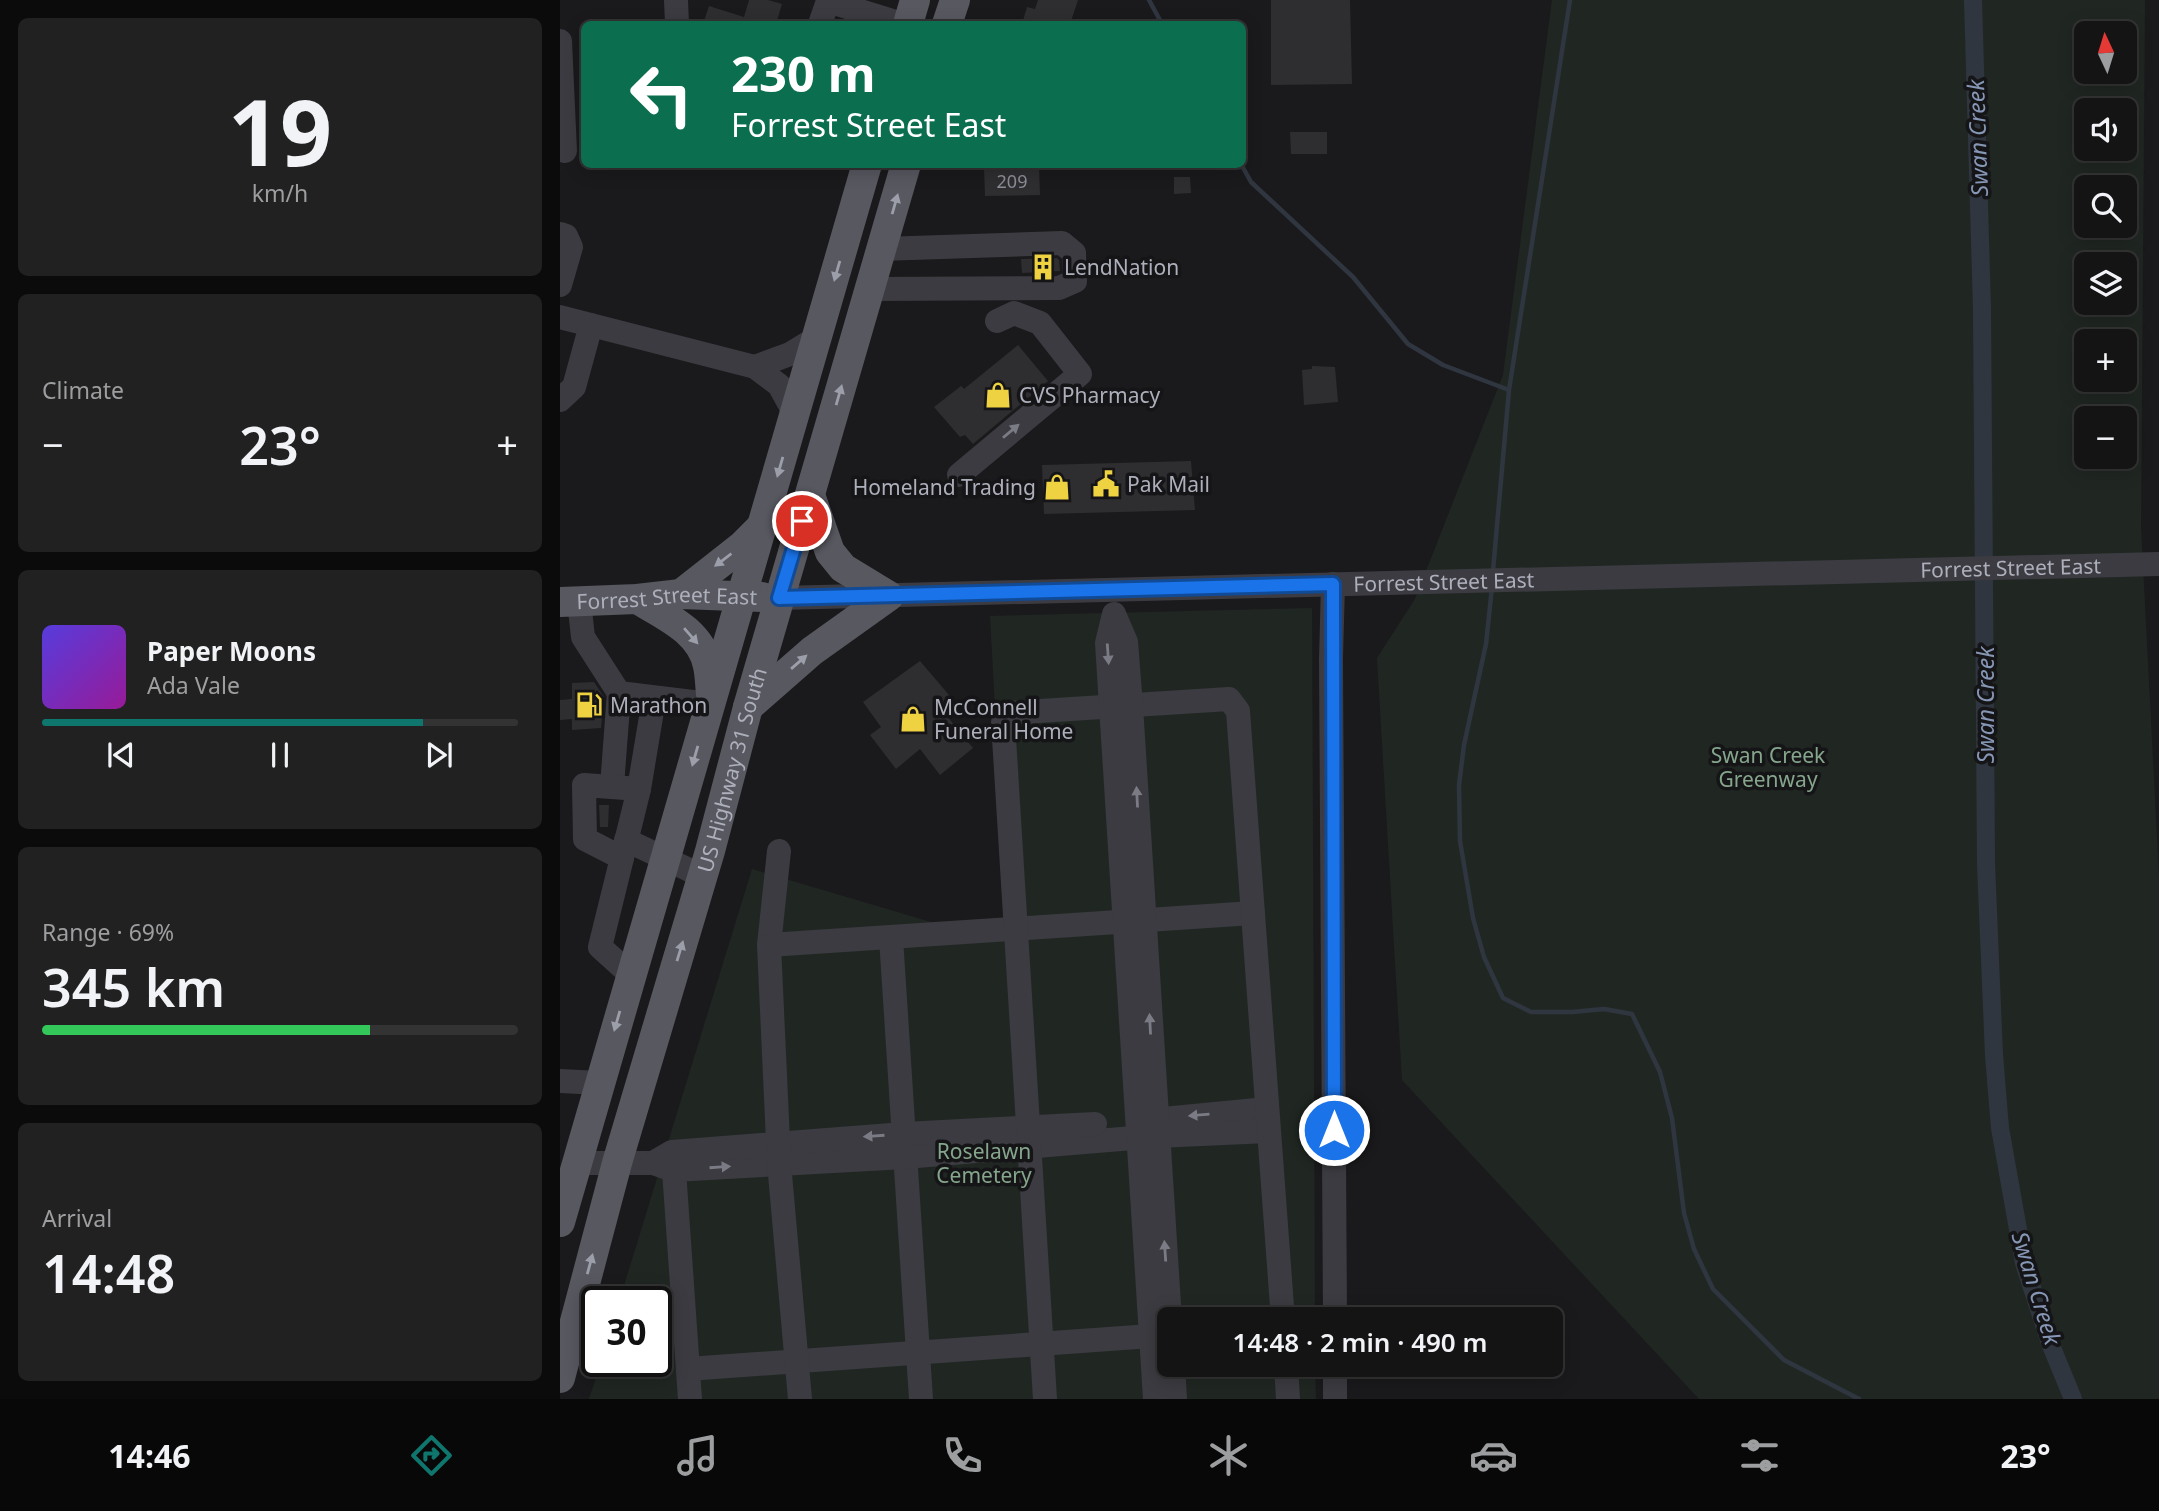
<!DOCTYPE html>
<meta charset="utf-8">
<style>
body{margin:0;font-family:"Noto Sans",sans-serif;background:#212122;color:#f1f3f6;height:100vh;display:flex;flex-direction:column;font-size:26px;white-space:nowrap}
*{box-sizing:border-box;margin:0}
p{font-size:23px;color:#9d9ea0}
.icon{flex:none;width:38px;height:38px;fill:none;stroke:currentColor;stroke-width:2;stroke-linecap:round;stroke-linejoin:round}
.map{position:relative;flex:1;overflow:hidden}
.sheet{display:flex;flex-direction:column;gap:18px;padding:18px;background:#0b0b0c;width:560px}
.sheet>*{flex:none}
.guide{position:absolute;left:21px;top:21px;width:665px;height:147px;border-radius:10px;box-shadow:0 4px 18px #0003,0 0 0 2px #333334;background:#0b6e4f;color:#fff;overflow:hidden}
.needle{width:46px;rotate:356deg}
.controls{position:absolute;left:1514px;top:21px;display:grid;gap:14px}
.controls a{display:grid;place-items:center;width:63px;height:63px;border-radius:10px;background:#141415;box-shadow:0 4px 18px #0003,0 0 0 2px #333334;font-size:35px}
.speed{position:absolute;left:21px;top:1286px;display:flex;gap:14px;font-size:35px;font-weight:700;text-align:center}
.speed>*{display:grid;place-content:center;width:91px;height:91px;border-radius:50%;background:#141415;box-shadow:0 4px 18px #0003,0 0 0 2px #333334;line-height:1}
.speed .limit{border:4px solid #111;border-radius:10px;background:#fff;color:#111}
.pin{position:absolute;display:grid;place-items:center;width:60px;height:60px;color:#fff;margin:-30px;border:4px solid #fff;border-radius:50%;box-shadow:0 2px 7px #0007}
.me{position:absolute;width:77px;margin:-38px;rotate:0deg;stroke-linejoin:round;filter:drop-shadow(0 0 5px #0008)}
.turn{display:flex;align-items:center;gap:24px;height:147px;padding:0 35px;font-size:32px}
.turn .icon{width:91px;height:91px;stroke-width:2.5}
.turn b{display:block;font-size:49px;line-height:60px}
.big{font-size:52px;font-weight:600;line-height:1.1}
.sheet .card{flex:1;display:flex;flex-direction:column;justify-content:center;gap:10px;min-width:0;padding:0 24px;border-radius:10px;background:#212122}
.sheet .dial{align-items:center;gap:0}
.dial b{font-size:91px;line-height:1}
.song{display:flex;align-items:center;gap:21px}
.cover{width:84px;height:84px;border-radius:10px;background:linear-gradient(135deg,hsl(250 70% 55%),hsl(300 70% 35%))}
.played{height:7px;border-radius:4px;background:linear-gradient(90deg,#0f766e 80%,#333334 80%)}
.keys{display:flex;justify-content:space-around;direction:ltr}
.heat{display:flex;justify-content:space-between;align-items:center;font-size:38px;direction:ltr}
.charge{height:10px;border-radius:5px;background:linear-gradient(90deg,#34c759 69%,#333334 0)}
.trip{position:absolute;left:597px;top:1307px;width:406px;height:70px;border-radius:10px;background:#141415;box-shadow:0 4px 18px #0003,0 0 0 2px #333334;font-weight:600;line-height:70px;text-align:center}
.tab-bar{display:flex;height:112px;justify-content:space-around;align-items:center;background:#080808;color:#9d9ea0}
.tab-bar .icon{width:49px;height:49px}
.tab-bar .on{color:#0f766e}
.tab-bar b{font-size:32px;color:#f1f3f6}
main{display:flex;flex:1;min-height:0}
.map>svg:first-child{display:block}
.green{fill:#202722;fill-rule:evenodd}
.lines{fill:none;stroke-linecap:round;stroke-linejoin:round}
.stream{stroke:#303640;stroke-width:4.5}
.canal{stroke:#303640;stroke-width:18}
.building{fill:#2e2d30}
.minor{stroke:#3b3b41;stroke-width:24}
.major{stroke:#575860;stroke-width:30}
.oneway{fill:#9c9ea9}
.oneway2{fill:#7a7b84}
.route-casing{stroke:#114b97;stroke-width:18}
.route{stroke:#1a73e8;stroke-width:12}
.labels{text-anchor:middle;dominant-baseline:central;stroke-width:7;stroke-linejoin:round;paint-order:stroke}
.number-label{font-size:18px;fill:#8c8e98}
.poi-label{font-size:21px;fill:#adafbb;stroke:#151517;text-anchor:start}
.street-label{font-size:21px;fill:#adafbb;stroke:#151517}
.park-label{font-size:21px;fill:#85a68c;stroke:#151517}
.water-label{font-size:23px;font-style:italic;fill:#8696b5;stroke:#151517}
</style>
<main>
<section class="sheet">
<div class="card dial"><b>19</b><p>km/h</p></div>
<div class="card"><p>Climate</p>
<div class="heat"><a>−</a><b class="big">23°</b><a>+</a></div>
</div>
<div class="card">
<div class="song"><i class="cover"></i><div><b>Paper Moons</b><p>Ada Vale</p></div></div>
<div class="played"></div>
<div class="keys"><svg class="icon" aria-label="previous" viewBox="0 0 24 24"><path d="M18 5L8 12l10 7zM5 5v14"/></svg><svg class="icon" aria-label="pause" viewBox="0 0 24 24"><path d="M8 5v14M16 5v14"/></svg><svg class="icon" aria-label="next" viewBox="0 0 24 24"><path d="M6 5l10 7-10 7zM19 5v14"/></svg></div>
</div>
<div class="card"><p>Range · 69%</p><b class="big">345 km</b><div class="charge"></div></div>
<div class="card"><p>Arrival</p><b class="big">14:48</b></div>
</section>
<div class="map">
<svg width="1599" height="1399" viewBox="0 0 1599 1399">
<rect width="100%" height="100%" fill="#1a1a1c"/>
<path class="green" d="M992 0H1585L1581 527 1599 877V1399H1139L842 1080 817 658 855 599 943 375ZM1526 33H1564V72H1526ZM1526 110H1564V149H1526ZM1526 187H1564V226H1526ZM1526 264H1564V303H1526ZM1526 341H1564V380H1526ZM1526 418H1564V457H1526Z
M752 608 755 1319 609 1320V1365H755L756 1399H29L41 1362H96V1302H59L192 869 371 922V930L447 926 430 616Z"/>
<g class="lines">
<path class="stream" d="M589 0 602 24
M681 164 691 182 793 277 848 344 883 365 949 390
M933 571 949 390 1010 0
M932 587 926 644 904 745 899 785 900 841 913 918 924 957 943 998 971 1012H1012L1044 1009 1072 1014 1100 1072 1112 1118 1124 1213 1134 1249 1153 1289 1224 1360 1299 1399"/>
<path class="canal" d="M1413 0 1422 309 1426 864 1434 1055 1440 1128 1464 1263 1490 1343 1513 1399"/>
</g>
<path class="building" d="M189 0H208L222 4 216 24H143L149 6 184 17Z
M478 0H518L510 24H462L467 7 475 9Z
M711 0H790L792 84 711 85Z
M730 132H767V154H731Z
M479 166 480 195 425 196 424 167Z
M614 177H630L631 193 614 194Z
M497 258 499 260 500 271 462 273 461 259Z
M458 345 488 381 413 444 405 435 400 437 374 407 401 386 404 389Z
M752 366 775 367 778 402 744 405 742 370 752 369Z
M631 461 635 510 484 514 482 465Z
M360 661 395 702 383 711 413 748 380 775 360 749 336 769 310 735 321 727 303 702Z
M34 682 44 697 41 728 12 730V719L0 720V700L12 699V683Z
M39 805H49L48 827H40Z"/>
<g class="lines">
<g class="minor">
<path d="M116 0 117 24"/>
<path d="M260 24 268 1 342 24"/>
<path d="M0 41 5 151"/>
<path d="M0 234 6 236 11 247 0 285"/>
<path d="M310 289 499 288 515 281 514 253 502 243 321 249"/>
<path d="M0 317 31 325"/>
<path d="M0 400 14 387 31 325 195 367"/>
<path d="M235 414 219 385 195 367 230 354 258 337"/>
<path d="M399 475 520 374 480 323 454 313 437 321"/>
<path d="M773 584 771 659 775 1320"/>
<path id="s1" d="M219 598 1599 564"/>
<path d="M19 601 23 637 59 693 149 704"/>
<path d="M52 786 59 693"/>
<path d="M66 840 142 876"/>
<path d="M62 858 25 839 24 785 79 789"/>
<path d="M331 938 361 1399"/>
<path d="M209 945 219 851"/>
<path d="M71 975 40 947 79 789 94 699"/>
<path d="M0 1081 40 1083"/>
<path d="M582 1121 707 1109"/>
<path d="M113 1156 130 1399"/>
<path d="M18 1163H93L113 1170 345 1157 597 1136 708 1131"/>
<path d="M93 1163 112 1152 344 1134 535 1124"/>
<path d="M613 1365 615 1399"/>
<path d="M726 1365 728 1399"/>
<path d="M775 1365V1399"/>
<path d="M128 1369 605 1335"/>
<path d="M240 1399 219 1163 209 945 693 913"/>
<path d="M485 1399 443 722 449 713 669 699 678 711 723 1320"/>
<path d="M595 1399 547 643 554 614 566 642 571 706 610 1320"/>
</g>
<g class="major">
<path d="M348 24 355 0"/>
<path d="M387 24 395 0"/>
<path d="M121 594 182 546 203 525"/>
<path d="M77 599C105 616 141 631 148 666 150 675 150 685 151 694"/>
<path id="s2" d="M0 602 77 599 121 594 202 597"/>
<path d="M188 707 252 651 329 596 283 568 270 552 250 495"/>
<path d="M0 1222 307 164"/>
<path id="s3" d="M0 1378 57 1163 150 851 188 707 346 164"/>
</g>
</g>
<defs><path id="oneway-solid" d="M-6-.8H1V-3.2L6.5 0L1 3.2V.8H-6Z" transform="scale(1.75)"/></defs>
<g class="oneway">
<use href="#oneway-solid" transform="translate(335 204) rotate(-74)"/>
<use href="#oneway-solid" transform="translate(277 271) rotate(106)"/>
<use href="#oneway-solid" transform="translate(279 395) rotate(-74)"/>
<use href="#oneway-solid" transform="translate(220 467) rotate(106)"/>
<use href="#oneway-solid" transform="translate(163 560) rotate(143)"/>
<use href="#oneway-solid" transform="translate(131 636) rotate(49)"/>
<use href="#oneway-solid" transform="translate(239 662) rotate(-41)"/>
<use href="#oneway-solid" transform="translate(135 756) rotate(106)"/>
<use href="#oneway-solid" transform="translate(120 951) rotate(-73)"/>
<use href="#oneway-solid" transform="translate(57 1021) rotate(106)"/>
<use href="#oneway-solid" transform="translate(30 1264) rotate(-75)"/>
</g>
<g class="oneway2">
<use href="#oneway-solid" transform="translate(451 431) rotate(-40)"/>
<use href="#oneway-solid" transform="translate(548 654) rotate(86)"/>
<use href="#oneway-solid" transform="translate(577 797) rotate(-93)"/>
<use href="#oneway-solid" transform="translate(590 1024) rotate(-93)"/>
<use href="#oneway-solid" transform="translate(639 1115) rotate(175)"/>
<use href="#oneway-solid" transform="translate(314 1136) rotate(176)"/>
<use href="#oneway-solid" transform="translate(160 1167) rotate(-4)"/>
<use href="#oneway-solid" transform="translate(605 1251) rotate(-94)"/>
</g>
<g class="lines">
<g class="route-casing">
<path id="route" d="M242 521 219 598 773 584 774 1130"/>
</g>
<use href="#route" class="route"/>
</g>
<defs>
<g id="building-bare" transform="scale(2.1)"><path d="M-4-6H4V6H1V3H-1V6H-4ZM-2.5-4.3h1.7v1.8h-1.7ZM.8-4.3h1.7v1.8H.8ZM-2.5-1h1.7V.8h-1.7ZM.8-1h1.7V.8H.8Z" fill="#eed241" stroke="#151517" stroke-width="2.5" paint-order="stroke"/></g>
<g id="shop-bare" transform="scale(2.1)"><path d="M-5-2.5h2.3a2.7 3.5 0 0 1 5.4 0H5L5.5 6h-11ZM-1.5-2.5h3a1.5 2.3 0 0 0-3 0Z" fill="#eed241" stroke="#151517" stroke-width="2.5" paint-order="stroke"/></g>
<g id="civic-bare" transform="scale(2.1)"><path d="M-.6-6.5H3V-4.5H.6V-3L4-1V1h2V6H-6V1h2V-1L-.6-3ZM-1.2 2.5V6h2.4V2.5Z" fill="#eed241" stroke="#151517" stroke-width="2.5" paint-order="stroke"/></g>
<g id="fuel-bare" transform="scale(2.1)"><path d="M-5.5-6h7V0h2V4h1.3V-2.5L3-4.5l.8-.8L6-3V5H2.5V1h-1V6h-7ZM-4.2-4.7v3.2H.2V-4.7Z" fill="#eed241" stroke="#151517" stroke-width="2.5" paint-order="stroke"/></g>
</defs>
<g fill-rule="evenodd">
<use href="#building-bare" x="483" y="267"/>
<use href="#shop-bare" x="438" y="395"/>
<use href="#civic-bare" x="546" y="484"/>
<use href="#shop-bare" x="497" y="487"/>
<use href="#fuel-bare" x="29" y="705"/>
<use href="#shop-bare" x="353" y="719"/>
</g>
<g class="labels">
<g class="number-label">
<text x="452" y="181">209</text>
</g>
<g class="poi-label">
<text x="504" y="267">LendNation</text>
<text x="459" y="395">CVS Pharmacy</text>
<text x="567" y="484">Pak Mail</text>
<text x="476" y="487" text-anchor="end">Homeland Trading</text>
<text x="50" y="705">Marathon</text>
<text x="374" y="707">McConnell<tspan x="374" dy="24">Funeral Home</tspan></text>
</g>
<g class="street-label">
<text stroke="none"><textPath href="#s1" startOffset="1232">Forrest Street East</textPath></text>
<text stroke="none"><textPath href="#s1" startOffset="665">Forrest Street East</textPath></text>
<text stroke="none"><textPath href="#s2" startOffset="107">Forrest Street East</textPath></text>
<text stroke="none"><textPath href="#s3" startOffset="632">US Highway 31 South</textPath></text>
</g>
<g class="park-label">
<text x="1208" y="755">Swan Creek<tspan x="1208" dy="24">Greenway</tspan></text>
<text x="424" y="1151">Roselawn<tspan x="424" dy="24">Cemetery</tspan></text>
</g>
<g class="water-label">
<text transform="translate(1417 138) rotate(-92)">Swan Creek</text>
<text transform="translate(1425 705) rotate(-90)">Swan Creek</text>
<text transform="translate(1477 1288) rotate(73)">Swan Creek</text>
</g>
</g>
</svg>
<div class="controls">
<a><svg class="needle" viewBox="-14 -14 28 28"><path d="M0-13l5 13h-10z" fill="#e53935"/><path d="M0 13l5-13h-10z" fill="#9d9ea0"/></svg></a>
<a><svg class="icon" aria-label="sound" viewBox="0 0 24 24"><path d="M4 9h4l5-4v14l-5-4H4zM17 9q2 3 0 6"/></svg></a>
<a><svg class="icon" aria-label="search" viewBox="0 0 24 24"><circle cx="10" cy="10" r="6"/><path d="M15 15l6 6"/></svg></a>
<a><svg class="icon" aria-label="layers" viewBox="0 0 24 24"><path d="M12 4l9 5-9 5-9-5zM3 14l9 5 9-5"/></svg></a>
<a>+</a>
<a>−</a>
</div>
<div class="speed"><div class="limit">30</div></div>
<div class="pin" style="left:242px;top:521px;background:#d93025"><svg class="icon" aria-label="arrive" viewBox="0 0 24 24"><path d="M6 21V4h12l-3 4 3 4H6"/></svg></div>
<svg class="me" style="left:774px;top:1130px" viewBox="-20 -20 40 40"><circle r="17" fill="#1a73e8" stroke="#fff" stroke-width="3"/><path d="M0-11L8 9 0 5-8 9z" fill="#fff"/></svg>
<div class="trip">14:48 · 2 min · 490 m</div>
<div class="guide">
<div class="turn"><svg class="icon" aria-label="left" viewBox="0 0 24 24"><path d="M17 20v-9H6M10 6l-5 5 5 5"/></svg><div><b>230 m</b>Forrest Street East</div></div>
</div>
</div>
</main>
<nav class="tab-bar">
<b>14:46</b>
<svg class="icon on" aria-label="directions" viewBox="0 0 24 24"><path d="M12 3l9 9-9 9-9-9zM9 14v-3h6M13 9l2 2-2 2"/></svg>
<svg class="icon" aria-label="music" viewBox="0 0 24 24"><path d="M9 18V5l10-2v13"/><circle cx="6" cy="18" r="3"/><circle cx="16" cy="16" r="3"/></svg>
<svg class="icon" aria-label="phone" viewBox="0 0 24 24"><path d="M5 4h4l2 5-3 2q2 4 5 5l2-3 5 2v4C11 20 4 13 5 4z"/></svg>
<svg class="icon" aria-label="climate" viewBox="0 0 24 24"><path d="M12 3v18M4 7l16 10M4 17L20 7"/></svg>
<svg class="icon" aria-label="car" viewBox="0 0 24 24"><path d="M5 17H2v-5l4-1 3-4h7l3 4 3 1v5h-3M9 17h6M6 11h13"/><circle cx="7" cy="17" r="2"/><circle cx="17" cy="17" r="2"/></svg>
<svg class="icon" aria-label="filters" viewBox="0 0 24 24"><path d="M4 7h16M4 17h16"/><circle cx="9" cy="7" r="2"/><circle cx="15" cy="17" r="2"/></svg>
<b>23°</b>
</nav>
